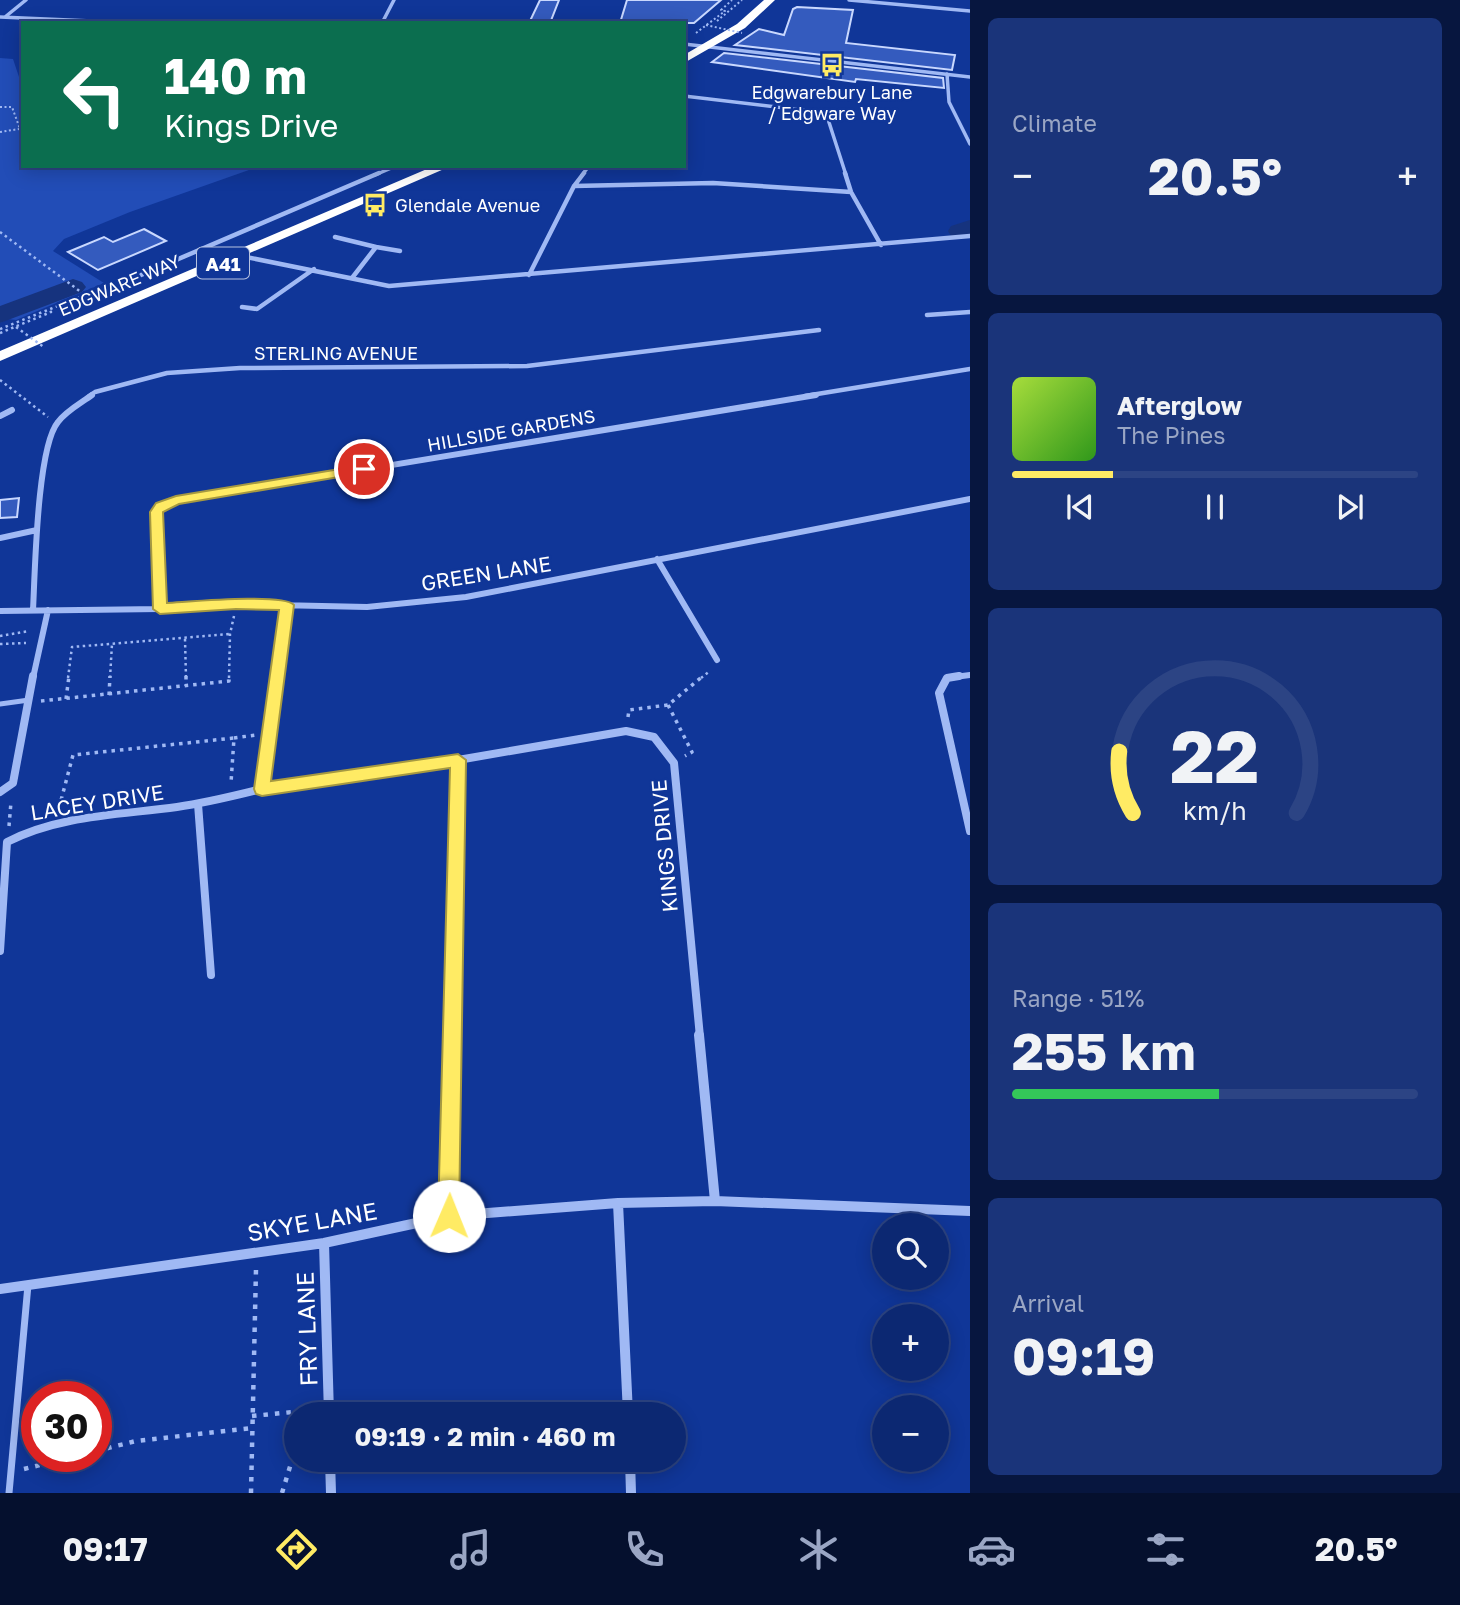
<!DOCTYPE html>
<meta charset="utf-8">
<style>
body{margin:0;font-family:"Golos Text",sans-serif;background:#1a347a;color:#f1f3f6;height:100vh;display:flex;flex-direction:column;font-size:26px;white-space:nowrap}
*{box-sizing:border-box;margin:0}
p{font-size:23px;color:#9aa6c4}
.icon{flex:none;width:38px;height:38px;fill:none;stroke:currentColor;stroke-width:2;stroke-linecap:round;stroke-linejoin:round}
.map{position:relative;flex:1;overflow:hidden}
.drawer{display:flex;flex-direction:column;gap:18px;padding:18px;background:#07163f;width:490px}
.drawer>*{flex:none}
.hud{position:absolute;left:21px;top:21px;width:665px;height:147px;border-radius:0px;box-shadow:0 4px 18px #0003,0 0 0 2px #2c4484;background:#0b6e4f;color:#fff;overflow:hidden}
.fabs{position:absolute;left:872px;top:1213px;display:grid;gap:14px}
.fabs a{display:grid;place-items:center;width:77px;height:77px;border-radius:50%;background:#0c2872;box-shadow:0 4px 18px #0003,0 0 0 2px #2c4484;font-size:35px}
.speed{position:absolute;left:21px;top:1381px;display:flex;gap:14px;font-size:35px;font-weight:700;text-align:center}
.speed>*{display:grid;place-content:center;width:91px;height:91px;border-radius:50%;background:#0c2872;box-shadow:0 4px 18px #0003,0 0 0 2px #2c4484;line-height:1}
.speed .limit{border:10px solid #d22;background:#fff;color:#111}
.pin{position:absolute;display:grid;place-items:center;width:60px;height:60px;color:#fff;margin:-30px;border:4px solid #fff;border-radius:50%;box-shadow:0 2px 7px #0007}
.me{position:absolute;width:77px;margin:-38px;rotate:1deg;stroke-linejoin:round;filter:drop-shadow(0 0 5px #0008)}
.turn{display:flex;align-items:center;gap:24px;height:147px;padding:0 28px;font-size:32px}
.turn .icon{width:91px;height:91px;stroke-width:2.5}
.turn b{display:block;font-size:49px;line-height:60px}
.big{font-size:52px;font-weight:700;line-height:1.1}
.drawer .tile{flex:1;display:flex;flex-direction:column;justify-content:center;gap:10px;min-width:0;padding:0 24px;border-radius:10px;background:#1a347a}
.drawer .dial{align-items:center;gap:0}
.dial svg{height:182px;overflow:visible;fill:none;stroke:#2c4484;stroke-width:7;stroke-linecap:round;text-anchor:middle}
.dial text{fill:#f1f3f6;stroke:none}
.song{display:flex;align-items:center;gap:21px}
.cover{width:84px;height:84px;border-radius:10px;background:linear-gradient(135deg,hsl(80 70% 55%),hsl(110 70% 35%))}
.played{height:7px;border-radius:4px;background:linear-gradient(90deg,#ffeb64 25%,#2c4484 25%)}
.keys{display:flex;justify-content:space-around;direction:ltr}
.heat{display:flex;justify-content:space-between;align-items:center;font-size:38px;direction:ltr}
.charge{height:10px;border-radius:5px;background:linear-gradient(90deg,#34c759 51%,#2c4484 0)}
.trip{position:absolute;left:284px;top:1402px;width:402px;height:70px;border-radius:35px;background:#0c2872;box-shadow:0 4px 18px #0003,0 0 0 2px #2c4484;font-weight:700;line-height:70px;text-align:center}
.dock{display:flex;height:112px;justify-content:space-around;align-items:center;background:#05102e;color:#9aa6c4}
.dock .icon{width:49px;height:49px}
.dock .selected{color:#ffeb64}
.dock b{font-size:32px;color:#f1f3f6}
main{display:flex;flex:1;min-height:0}
.map>svg:first-child{display:block}
.green{fill:#224db7}
.lines{fill:none;stroke-linecap:round;stroke-linejoin:round}
.river{fill:#16337e;fill-rule:evenodd}
.building{fill:#345bbe;stroke:#c9d8fe;stroke-width:2}
.path-far3{stroke:#a0b9f4;stroke-width:2;stroke-dasharray:2 2.5;stroke-linecap:butt}
.path-far2{stroke:#a0b9f4;stroke-width:2.5;stroke-dasharray:2.5 3.5;stroke-linecap:butt}
.path-far1{stroke:#a0b9f4;stroke-width:3.5;stroke-dasharray:3.5 5;stroke-linecap:butt}
.path{stroke:#a0b9f4;stroke-width:4.5;stroke-dasharray:4.5 7;stroke-linecap:butt}
.lane-far1{stroke:#a0b9f4;stroke-width:5}
.lane{stroke:#a0b9f4;stroke-width:7}
.street-far4{stroke:#a0b9f4;stroke-width:3.5}
.street-far3{stroke:#a0b9f4;stroke-width:4.5}
.street-far2{stroke:#a0b9f4;stroke-width:6}
.street-far1{stroke:#a0b9f4;stroke-width:8}
.street{stroke:#a0b9f4;stroke-width:10}
.highway{fill:#fff;fill-rule:evenodd}
.path-bridge-far1{stroke:#a0b9f4;stroke-width:2;stroke-dasharray:2 2.5;stroke-linecap:butt}
.path-bridge{stroke:#a0b9f4;stroke-width:2.5;stroke-dasharray:2.5 3.5;stroke-linecap:butt}
.route{fill:#ffeb64;stroke:#a69941;stroke-width:2}
.labels{text-anchor:middle;dominant-baseline:central;stroke-width:5;stroke-linejoin:round;paint-order:stroke}
.far-poi-label{font-size:18px;fill:#fff;stroke:#103698}
.far-street-label{font-size:18px;fill:#fff;stroke:#103698}
.shield{fill:#103698;stroke:#b7c3e0;stroke-width:2}
.shield-label{font-size:19px;font-weight:bold;fill:#fff}
.street-label{font-size:21px;fill:#fff;stroke:#103698}
.near-street-label{font-size:24px;fill:#fff;stroke:#103698}
</style>
<main>
<div class="map">
<svg width="970" height="1493" viewBox="0 0 970 1493">
<rect width="100%" height="100%" fill="#103698"/>
<path class="green" d="M0 58 13 59 23 89V166H260L130 212 64 239 53 251 104 283 16 320 8 319 0 323Z"/>
<g class="lines">
<path class="river" d="M970 220V236L960 238 951 236 948 231 951 226Z
M73 279 82 282 86 287 82 292 0 323V306Z"/>
</g>
<path class="building" d="M540 0H559L550 23H529Z
M627 0H721L694 23H620Z
M797 7 853 10 846 43 955 55 952 70 735 45 759 29 784 35 793 9Z
M724 53 943 78 944 88 856 79 855 82 712 62Z
M144 229 166 241 98 270 68 252 104 237 113 242Z
M19 498 17 517 0 518V500Z"/>
<g class="lines">
<path class="path-far3" d="M717 21 742 0
M696 33 725 11 721 10 732 0
M0 107H12L20 129H23
M0 132 19 129"/>
<path class="path-far2" d="M0 232 85 295
M0 329 118 282
M0 333 51 312 49 309
M0 380 48 417
M0 636 29 631
M185 639 186 678
M0 644 26 643
M68 678 72 647 230 634
M110 678 112 644
M229 678 230 634 234 616
M701 678 710 671"/>
<path class="path-far1" d="M186 676V686
M109 695 110 676
M66 699 69 676
M41 701 229 681V676
M668 705 692 752 685 756
M628 717 629 710 668 705 703 676
M234 738 256 735
M59 808 73 755 234 738 231 783
M9 826 11 802"/>
<path class="path" d="M252 1416 313 1410
M96 1451 136 1441 252 1428
M24 1469 76 1456
M251 1493 256 1269
M282 1493 296 1447"/>
<path class="lane-far1" d="M0 704 29 700"/>
<path class="lane" d="M9 1493 28 1285"/>
<path class="street-far4" d="M849 0 970 11
M0 17 138 23
M5 17 26 0
M382 23 394 0
M684 44 970 77
M947 74 949 102 970 144
M684 96 826 113 846 175
M375 175 396 166
M582 175 589 166"/>
<path class="street-far3" d="M845 173 851 192 881 245
M574 186 713 183 851 192
M335 237 376 247 352 278
M376 247 400 251
M241 256 389 286 970 236
M529 275 574 186 584 173
M131 287 134 278 379 173
M242 307 257 309 314 269
M927 315 970 312
M89 396 95 392 167 373 240 368 527 366 819 330
M805 396 970 369"/>
<path class="street-far2" d="M0 416 12 410
M0 538 37 530
M657 559 717 660
M160 609 156 512 168 502 816 395
M33 610C35 573 37 447 58 422 66 411 81 403 92 395
M0 611 160 609 236 604 367 607 466 597 970 499
M33 678 48 610
M277 678 287 605
M947 678 970 675"/>
<path class="street-far1" d="M277 676 262 789 458 760 626 731 654 737 674 763 700 1037
M959 676 947 678 939 693 970 831
M0 792 13 783 33 676
M198 804 211 975
M0 951 7 842C60 815 119 815 177 807 206 803 234 796 262 789
M453 1037 458 760"/>
<path class="street" d="M699 1035 715 1201 970 1211
M618 1203 628 1414
M449 1216 453 1035
M324 1243 329 1414
M0 1289 324 1243 449 1216 618 1203 715 1201
M330 1460 331 1493
M630 1460 631 1493"/>
<path class="highway" d="M764 0H775L745 28 684 63V55L737 24Z
M434 166H451L0 361V351Z"/>
<path class="path-bridge-far1" d="M706 25 742 33"/>
<path class="path-bridge" d="M16 327 45 348"/>
</g>
<path class="route" d="M364 465 369 466V472L179 504 163 512 167 603C188 602 283 593 294 605L271 781 458 754 466 760 459 1216 456 1224 449 1227 441 1224 438 1216 450 768 262 796 256 794 254 789 279 610 236 609 160 614 153 609 150 512 156 503 176 496Z"/>
<defs>
<g id="bus-bare" transform="scale(1.89)"><path d="M-5-6H5V4H4V6H2V4H-2V6H-4V4H-5ZM-3.5-4V0h7V-4ZM-3.5 1.2v1.5H-2V1.2ZM2 1.2v1.5H3.5V1.2Z" fill="#ffeb64" stroke="#103698" stroke-width="2.5" paint-order="stroke"/></g>
</defs>
<g fill-rule="evenodd">
<use href="#bus-bare" x="832" y="65"/>
<use href="#bus-bare" x="375" y="205"/>
</g>
<g class="labels">
<g class="far-poi-label">
<text x="832" y="92">Edgwarebury Lane<tspan x="832" dy="21">/ Edgware Way</tspan></text>
<text x="395" y="205" text-anchor="start">Glendale Avenue</text>
</g>
<g class="far-street-label">
<text transform="translate(119 285) rotate(-23)">EDGWARE WAY</text>
<text x="336" y="353">STERLING AVENUE</text>
<text transform="translate(511 430) rotate(-10)">HILLSIDE GARDENS</text>
</g>
<rect class="shield" x="197" y="247.5" width="52" height="31" rx="5"/>
<g class="shield-label">
<text x="223" y="263">A41</text>
</g>
<g class="street-label">
<text transform="translate(486 573) rotate(-9)">GREEN LANE</text>
<text transform="translate(97 802) rotate(-9)">LACEY DRIVE</text>
<text transform="translate(664 846) rotate(-95)">KINGS DRIVE</text>
</g>
<g class="near-street-label">
<text transform="translate(312 1221) rotate(-10)">SKYE LANE</text>
<text transform="translate(306 1329) rotate(-92)">FRY LANE</text>
</g>
</g>
</svg>
<div class="fabs">
<a><svg class="icon" aria-label="search" viewBox="0 0 24 24"><circle cx="10" cy="10" r="6"/><path d="M15 15l6 6"/></svg></a>
<a>+</a>
<a>−</a>
</div>
<div class="speed"><div class="limit">30</div></div>
<div class="pin" style="left:364px;top:469px;background:#d93025"><svg class="icon" aria-label="arrive" viewBox="0 0 24 24"><path d="M6 21V4h12l-3 4 3 4H6"/></svg></div>
<svg class="me" style="left:449px;top:1216px" viewBox="-20 -20 40 40"><circle r="19" fill="#fff"/><path d="M0-13L10 11 0 6-10 11z" fill="#ffeb64"/></svg>
<div class="trip">09:19 · 2 min · 460 m</div>
<div class="hud">
<div class="turn"><svg class="icon" aria-label="left" viewBox="0 0 24 24"><path d="M17 20v-9H6M10 6l-5 5 5 5"/></svg><div><b>140 m</b>Kings Drive</div></div>
</div>
</div>
<section class="drawer">
<div class="tile"><p>Climate</p>
<div class="heat"><a>−</a><b class="big">20.5°</b><a>+</a></div>
</div>
<div class="tile">
<div class="song"><i class="cover"></i><div><b>Afterglow</b><p>The Pines</p></div></div>
<div class="played"></div>
<div class="keys"><svg class="icon" aria-label="previous" viewBox="0 0 24 24"><path d="M18 5L8 12l10 7zM5 5v14"/></svg><svg class="icon" aria-label="pause" viewBox="0 0 24 24"><path d="M8 5v14M16 5v14"/></svg><svg class="icon" aria-label="next" viewBox="0 0 24 24"><path d="M6 5l10 7-10 7zM19 5v14"/></svg></div>
</div>
<div class="tile dial"><svg viewBox="0 0 100 80">
<path d="M14 69A42 42 0 1 1 86 69"/>
<path d="M14 69A42 42 0 0 1 8 42" stroke="#ffeb64"/>
<text x="50" y="56" font-size="32" font-weight="700">22</text>
<text x="50" y="72" font-size="11">km/h</text>
</svg></div>
<div class="tile"><p>Range · 51%</p><b class="big">255 km</b><div class="charge"></div></div>
<div class="tile"><p>Arrival</p><b class="big">09:19</b></div>
</section>
</main>
<nav class="dock">
<b>09:17</b>
<svg class="icon selected" aria-label="directions" viewBox="0 0 24 24"><path d="M12 3l9 9-9 9-9-9zM9 14v-3h6M13 9l2 2-2 2"/></svg>
<svg class="icon" aria-label="music" viewBox="0 0 24 24"><path d="M9 18V5l10-2v13"/><circle cx="6" cy="18" r="3"/><circle cx="16" cy="16" r="3"/></svg>
<svg class="icon" aria-label="phone" viewBox="0 0 24 24"><path d="M5 4h4l2 5-3 2q2 4 5 5l2-3 5 2v4C11 20 4 13 5 4z"/></svg>
<svg class="icon" aria-label="climate" viewBox="0 0 24 24"><path d="M12 3v18M4 7l16 10M4 17L20 7"/></svg>
<svg class="icon" aria-label="car" viewBox="0 0 24 24"><path d="M5 17H2v-5l4-1 3-4h7l3 4 3 1v5h-3M9 17h6M6 11h13"/><circle cx="7" cy="17" r="2"/><circle cx="17" cy="17" r="2"/></svg>
<svg class="icon" aria-label="filters" viewBox="0 0 24 24"><path d="M4 7h16M4 17h16"/><circle cx="9" cy="7" r="2"/><circle cx="15" cy="17" r="2"/></svg>
<b>20.5°</b>
</nav>
